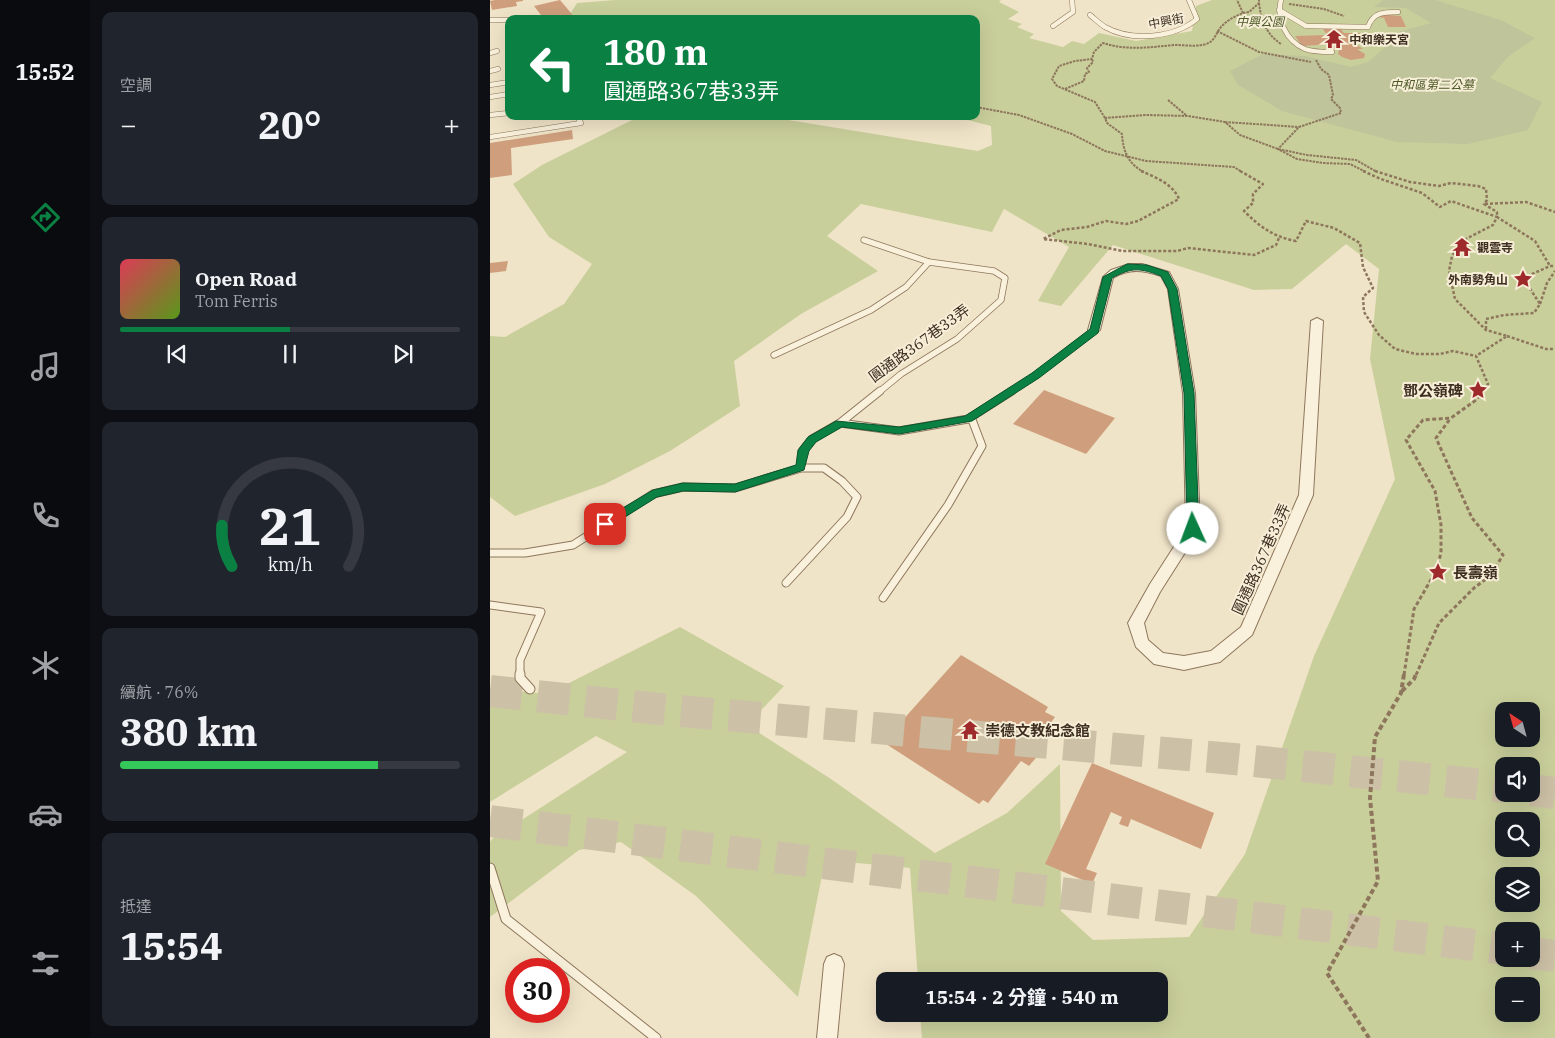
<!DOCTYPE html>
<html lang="zh-TW">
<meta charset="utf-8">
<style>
body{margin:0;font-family:"IBM Plex Serif","Noto Sans TC",serif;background:#20242c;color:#f1f3f6;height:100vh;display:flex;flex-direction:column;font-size:19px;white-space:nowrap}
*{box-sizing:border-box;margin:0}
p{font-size:16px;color:#9ea1a6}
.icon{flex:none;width:28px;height:28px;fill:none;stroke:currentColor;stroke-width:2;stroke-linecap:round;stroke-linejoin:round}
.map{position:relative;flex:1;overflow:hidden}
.details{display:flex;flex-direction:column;gap:12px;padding:12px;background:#0d0f14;width:400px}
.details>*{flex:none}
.banner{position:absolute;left:15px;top:15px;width:475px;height:105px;border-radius:10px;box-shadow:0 5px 20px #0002;background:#0b8043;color:#fff;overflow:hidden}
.needle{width:32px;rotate:324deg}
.buttons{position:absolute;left:1005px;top:702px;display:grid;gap:10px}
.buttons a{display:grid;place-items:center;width:45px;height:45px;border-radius:10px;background:#171b24;box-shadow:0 5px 20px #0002;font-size:25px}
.speed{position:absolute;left:15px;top:958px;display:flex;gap:10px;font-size:25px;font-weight:700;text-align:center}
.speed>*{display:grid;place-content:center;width:65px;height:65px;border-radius:50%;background:#171b24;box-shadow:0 5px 20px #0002;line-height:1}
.speed .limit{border:8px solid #d22;background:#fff;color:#111}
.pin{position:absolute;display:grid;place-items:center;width:42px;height:42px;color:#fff;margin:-21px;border-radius:10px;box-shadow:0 2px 8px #0006}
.me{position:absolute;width:55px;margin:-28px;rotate:358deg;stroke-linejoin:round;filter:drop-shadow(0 0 4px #0008)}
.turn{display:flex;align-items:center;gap:18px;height:105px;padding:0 15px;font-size:22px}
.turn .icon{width:65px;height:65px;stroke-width:2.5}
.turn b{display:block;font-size:35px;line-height:42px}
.big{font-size:38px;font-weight:700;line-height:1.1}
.details .widget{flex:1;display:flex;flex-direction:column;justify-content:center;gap:8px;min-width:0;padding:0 18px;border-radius:10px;background:#20242c}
.details .dial{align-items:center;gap:0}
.dial svg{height:130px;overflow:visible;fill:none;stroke:#363941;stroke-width:7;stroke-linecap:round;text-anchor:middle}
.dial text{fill:#f1f3f6;stroke:none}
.song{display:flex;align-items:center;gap:15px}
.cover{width:60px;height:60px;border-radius:8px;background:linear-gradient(135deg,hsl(350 70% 55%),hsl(90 70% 35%))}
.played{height:5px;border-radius:2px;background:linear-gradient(90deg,#0b8043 50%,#363941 50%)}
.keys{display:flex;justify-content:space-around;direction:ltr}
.heat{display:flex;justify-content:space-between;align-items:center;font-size:28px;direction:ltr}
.charge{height:8px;border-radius:4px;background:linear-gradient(90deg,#34c759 76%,#363941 0)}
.trip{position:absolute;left:386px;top:972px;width:292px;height:50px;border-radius:10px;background:#171b24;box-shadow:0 5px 20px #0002;font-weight:700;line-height:50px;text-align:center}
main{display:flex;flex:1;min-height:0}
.menu{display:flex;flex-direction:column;width:90px;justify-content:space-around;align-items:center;background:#090b0e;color:#9ea1a6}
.menu .icon{width:35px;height:35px}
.menu .on{color:#0b8043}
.menu b{font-size:22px;color:#f1f3f6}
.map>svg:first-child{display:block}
.green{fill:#c9cf9b;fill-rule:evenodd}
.cemetery{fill:#bfc49a}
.building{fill:#cf9f7d}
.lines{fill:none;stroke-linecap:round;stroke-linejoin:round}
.highway-tunnel{stroke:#ccc0a6;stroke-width:32;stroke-dasharray:32 16;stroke-linecap:butt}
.lane-far3-casing{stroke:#8d765c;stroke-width:5.5}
.lane-far2-casing{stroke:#8d765c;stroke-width:7}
.lane-far1-casing{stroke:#8d765c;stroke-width:9}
.lane-casing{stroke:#8d765c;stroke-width:11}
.street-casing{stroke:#8d765c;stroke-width:2}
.path-far3{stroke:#8d765c;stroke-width:2;stroke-dasharray:2.5 1;stroke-linecap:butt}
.path-far2{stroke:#8d765c;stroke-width:2.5;stroke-dasharray:3 2;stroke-linecap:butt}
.path-far1{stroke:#8d765c;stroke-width:3;stroke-dasharray:4 2.5;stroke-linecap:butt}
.path{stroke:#8d765c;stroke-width:4;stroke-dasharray:5 3;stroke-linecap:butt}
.lane-far3{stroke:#faf1dc;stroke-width:4.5}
.lane-far2{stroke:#faf1dc;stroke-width:5.5}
.lane-far1{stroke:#faf1dc;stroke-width:7}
.lane{stroke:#faf1dc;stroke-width:9}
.street{fill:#faf1dc;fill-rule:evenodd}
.route{fill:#0b8043;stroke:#07532c}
.labels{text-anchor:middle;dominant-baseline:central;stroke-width:4;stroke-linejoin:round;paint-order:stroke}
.far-street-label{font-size:12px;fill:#3d2e20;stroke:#f7eed8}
.far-park-label{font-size:12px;font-style:italic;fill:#4d5a26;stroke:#f7eed8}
.far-poi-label{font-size:12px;font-weight:bold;fill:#3d2e20;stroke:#f7eed8;text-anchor:start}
.street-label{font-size:15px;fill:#3d2e20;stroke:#f7eed8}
.poi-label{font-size:15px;font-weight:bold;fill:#3d2e20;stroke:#f7eed8;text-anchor:start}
</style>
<main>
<nav class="menu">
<b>15:52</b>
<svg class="icon on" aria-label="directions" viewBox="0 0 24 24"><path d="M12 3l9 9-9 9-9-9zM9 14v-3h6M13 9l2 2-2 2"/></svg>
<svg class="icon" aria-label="music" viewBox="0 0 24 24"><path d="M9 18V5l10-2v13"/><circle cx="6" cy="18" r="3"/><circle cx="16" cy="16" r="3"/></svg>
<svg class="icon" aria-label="phone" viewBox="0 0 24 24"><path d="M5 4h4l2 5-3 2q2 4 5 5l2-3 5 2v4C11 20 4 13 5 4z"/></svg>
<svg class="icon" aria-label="climate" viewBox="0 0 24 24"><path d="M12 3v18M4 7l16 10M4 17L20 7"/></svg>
<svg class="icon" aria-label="car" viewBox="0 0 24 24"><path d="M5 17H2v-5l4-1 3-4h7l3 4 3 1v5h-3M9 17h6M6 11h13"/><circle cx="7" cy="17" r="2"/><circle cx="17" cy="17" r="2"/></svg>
<svg class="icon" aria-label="filters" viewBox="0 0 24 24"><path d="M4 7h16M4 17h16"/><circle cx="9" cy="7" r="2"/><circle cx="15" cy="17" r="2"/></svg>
</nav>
<section class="details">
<div class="widget"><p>空調</p>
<div class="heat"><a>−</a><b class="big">20°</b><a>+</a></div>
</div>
<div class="widget">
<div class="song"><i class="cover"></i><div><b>Open Road</b><p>Tom Ferris</p></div></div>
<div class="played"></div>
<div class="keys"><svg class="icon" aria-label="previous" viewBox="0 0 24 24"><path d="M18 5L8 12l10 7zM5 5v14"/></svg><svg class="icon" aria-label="pause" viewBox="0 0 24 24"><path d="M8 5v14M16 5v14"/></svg><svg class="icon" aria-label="next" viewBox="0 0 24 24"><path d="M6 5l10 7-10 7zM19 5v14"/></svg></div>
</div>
<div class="widget dial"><svg viewBox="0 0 100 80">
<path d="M14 69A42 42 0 1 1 86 69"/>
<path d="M14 69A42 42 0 0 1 8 44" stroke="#0b8043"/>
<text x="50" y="56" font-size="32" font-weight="700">21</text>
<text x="50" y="72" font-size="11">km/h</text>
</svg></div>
<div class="widget"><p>續航 · 76%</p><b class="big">380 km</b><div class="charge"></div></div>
<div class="widget"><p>抵達</p><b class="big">15:54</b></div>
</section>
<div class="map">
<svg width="1065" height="1038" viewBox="0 0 1065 1038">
<rect width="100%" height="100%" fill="#f0e4c8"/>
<path class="green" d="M125 0H511L509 2 529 12 518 19 532 24 527 27 544 34 539 38 573 47 582 41 594 44 609 33 646 41 702 31 706 6 722 0H1065V1038H432L430 1014H670V981H428L420 868 335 860 308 997 206 896 131 842 89 850 0 917V842L2 839 137 752 106 736 0 802V688L57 694 190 627 294 686 257 725 341 779 445 853 517 813 570 764 571 911 603 940 699 937 755 854 824 656 905 479 880 359 889 269 856 244 802 289 764 290 623 245 571 306 548 301 579 247 514 209 502 232 371 204 337 236 388 271 311 314 244 361 250 406 180 451 115 484 25 516 0 497V336L15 337 74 304 102 264 59 237 23 184 52 165 150 116H274L488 151 502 145 501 126 462 116H486V19H77L87 3ZM1014 711H1041V739H1014ZM1014 766H1041V794H1014ZM1014 821H1041V849H1014ZM1014 876H1041V904H1014ZM1014 931H1041V959H1014ZM1014 986H1041V1014H1014Z"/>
<path class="cemetery" d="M893 0H945L1011 20 1045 38 1018 57 1000 78 1052 102 1038 130 978 144 907 142 792 111 748 85 740 71 773 54 815 56 861 67 878 62 903 40 908 32 941 23 916 8 884 7Z"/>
<path class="building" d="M5 0H33V1L26 2 27 6 2 10 0 1Z
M70 0 86 19H54L44 6Z
M888 14 911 16 916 27H898L894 18 889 17Z
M850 28 854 33H876L883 42 864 43 873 49H867L875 54 874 58 861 60 852 57 848 54 849 50H844V44L812 46 805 36 837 35 833 29Z
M82 130 83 139 21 148 22 175 0 178V143Z
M18 261 16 271 0 273V263Z
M554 390 625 418 596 454 523 424Z
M471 655 558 707 555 712 565 717 543 747 550 753 539 766 531 761 498 803 493 800 489 804 393 742Z
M602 763 724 813 711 849 641 819 638 827 629 824 632 817 621 812 596 869 607 873 602 884 555 864Z"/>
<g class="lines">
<path class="highway-tunnel" d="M0 691 178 710 744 759 1014 787
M1041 790 1065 793
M0 821 1014 949
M1041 953 1065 956"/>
<g class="lane-far3-casing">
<path id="lane-far3" d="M791 0C786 19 796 41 815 49 823 52 833 52 842 52
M789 10 816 26 878 27C883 12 894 12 908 12
M600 15C605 19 610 24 615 27 642 42 684 38 707 19L699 0
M0 20H19
M563 26 583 12 582 0
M0 53 7 51
M0 71 8 69
M0 85 19 82
M0 97 19 94
M0 115 19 113
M0 137 91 123 87 116"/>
</g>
<g class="lane-far2-casing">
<path id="lane-far2" d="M374 240 439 262 504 271 515 278 511 300 467 339 411 374 389 392
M284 355 381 310 416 287 439 262
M520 392 545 376 604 330"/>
</g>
<g class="lane-far1-casing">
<path id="lane-far1" d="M350 423 409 431 478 419 522 391
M0 553H35L83 545 163 494 193 487 245 488 311 468 313 450 322 439 350 423 390 391
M296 583 357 517 367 497 352 481 334 468H311
M393 598 458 505 492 446 481 417
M0 605 51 612 30 660V675"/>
</g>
<g class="lane-casing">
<path id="lane" d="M30 674V678L40 689
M0 868 16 919 166 1038"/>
</g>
<g class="street-casing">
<path id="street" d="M639 264H652L679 272 688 289 705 393 710 529 670 592 654 623 658 640 673 653 694 656 721 651 751 627 809 495 821 321 827 318 833 321 823 495 762 635 730 662 694 670 664 664 646 647 638 623 660 584 696 528 693 393 678 289 671 276C653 270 639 268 623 278L610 330 604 334 598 330 613 277 621 270Z
M344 954 351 957 354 964 347 1038H327L334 964 337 957Z"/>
</g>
<path class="path-far3" d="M769 3C771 20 776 34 791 44
M799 4 834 9 854 16
M753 13 759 12 769 3V0
M727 31 769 52 821 62
M826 60 831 69 839 75 843 95 841 99 850 108 851 113 809 127 788 149 807 159 833 163 860 164 876 172
M575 89 594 81 595 74 599 72 597 68 603 62 602 59
M678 100 697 116
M486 107 529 115 582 134 615 151 656 161 744 167 752 172
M615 118 605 102 567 86 562 79 569 66 585 61 602 59 604 52 613 43C638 51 660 47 685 45 695 45 707 47 716 44 726 41 726 31 733 25 739 19 746 16 753 13L747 0
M735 122 809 127
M654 172C638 164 633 151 632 134L617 123 615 118 655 115 698 116 735 122 750 135 788 149 817 155 866 160 887 172"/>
<path class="path-far2" d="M651 171C665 177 683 184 689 199L648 221 636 224 616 221 597 227 571 230 553 239 598 244 632 251H687L698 248 764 255 786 245 789 238
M750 171 773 184 763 194V203L754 211C770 227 784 237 806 241L816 221 844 228 870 243 873 267 883 288 873 297 874 312 889 335 905 349 926 354H950L963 351 986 356
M873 171 891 179 932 193 950 207 961 201 1007 217 1003 225 970 242 962 256 959 271 965 299 996 330 1017 336 986 356 998 384 992 392
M885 171 920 182 949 186 961 183 988 186 996 189 997 200 994 204 1007 212V217L1045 241 1060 266
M995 204 1036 202 1065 212
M1050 304 1057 283 1065 271
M996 329V319L1014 315 1044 313 1050 304 1033 278 1060 266H1065
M1017 336 1056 349H1065"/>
<path class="path-far1" d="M914 675 924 609 946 571 951 553V525L945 491 916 440 933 420 961 418 986 400 993 391
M926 675 949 623 984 588 1000 576 1013 555 982 518 946 438 960 419"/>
<path class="path" d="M912 691 924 679 926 674
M879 1038 837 973 888 881 880 798 885 737 911 693 914 674"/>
<use href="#lane-far3" class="lane-far3"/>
<use href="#lane-far2" class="lane-far2"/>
<use href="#lane-far1" class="lane-far1"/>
<use href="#lane" class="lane"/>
<use href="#street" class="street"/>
</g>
<path class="route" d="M637 264 657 265 678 272 687 289 704 393 709 529 707 532H699L697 529 694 393 678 289 671 276C650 268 642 267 622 278L608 333 549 378 482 421 409 434 352 427 326 442 319 451 314 470 245 492 193 491 167 497 119 527 115 529 110 524 111 521 163 490 193 483 245 484 306 465 308 450 318 437 346 421 409 427 475 416 542 373 600 329 613 277Z"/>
<defs>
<g id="temple-bare" transform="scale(1.5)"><path d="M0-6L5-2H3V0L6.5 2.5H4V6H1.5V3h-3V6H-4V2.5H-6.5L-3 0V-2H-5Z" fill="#9e2a2b" stroke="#f7eed8" stroke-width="2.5" paint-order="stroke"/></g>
<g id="sight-bare" transform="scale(1.5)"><path d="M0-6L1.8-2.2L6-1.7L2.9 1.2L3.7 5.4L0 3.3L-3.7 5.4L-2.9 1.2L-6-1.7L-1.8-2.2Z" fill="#9e2a2b" stroke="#f7eed8" stroke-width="2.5" paint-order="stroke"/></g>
</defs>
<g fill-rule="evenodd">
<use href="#temple-bare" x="844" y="39"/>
<use href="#temple-bare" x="972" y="247"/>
<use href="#sight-bare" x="1033" y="279"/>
<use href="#sight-bare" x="988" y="390"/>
<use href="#sight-bare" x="948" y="572"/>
<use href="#temple-bare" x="480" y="730"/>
</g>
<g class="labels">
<g class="far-street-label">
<text transform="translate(676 21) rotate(-11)">中興街</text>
</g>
<g class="far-park-label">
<text x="770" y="21">中興公園</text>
<text x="942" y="84">中和區第二公墓</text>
</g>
<g class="far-poi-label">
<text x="859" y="39">中和樂天宮</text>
<text x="987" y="247">觀雲寺</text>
<text x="1018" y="279" text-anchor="end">外南勢角山</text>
</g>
<g class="street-label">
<text transform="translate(429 343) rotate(-36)">圓通路367巷33弄</text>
<text transform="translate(771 559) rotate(-66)">圓通路367巷33弄</text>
</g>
<g class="poi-label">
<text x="973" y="390" text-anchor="end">鄧公嶺碑</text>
<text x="963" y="572">長壽嶺</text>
<text x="495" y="730">崇德文教紀念館</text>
</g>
</g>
</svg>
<div class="buttons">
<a><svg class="needle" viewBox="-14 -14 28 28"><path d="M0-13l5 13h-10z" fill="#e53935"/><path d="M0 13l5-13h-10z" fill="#9ea1a6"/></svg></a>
<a><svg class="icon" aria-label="sound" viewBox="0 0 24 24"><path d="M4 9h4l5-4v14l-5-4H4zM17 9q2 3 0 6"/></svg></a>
<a><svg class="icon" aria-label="search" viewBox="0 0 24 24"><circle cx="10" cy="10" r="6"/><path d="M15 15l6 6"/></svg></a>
<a><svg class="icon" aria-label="layers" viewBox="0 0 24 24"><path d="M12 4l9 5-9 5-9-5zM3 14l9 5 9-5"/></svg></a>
<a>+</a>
<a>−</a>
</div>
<div class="speed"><div class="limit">30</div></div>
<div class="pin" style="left:115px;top:524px;background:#d93025"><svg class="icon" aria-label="arrive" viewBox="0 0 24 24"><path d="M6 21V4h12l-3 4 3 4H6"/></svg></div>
<svg class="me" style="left:703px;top:529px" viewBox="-20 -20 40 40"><circle r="19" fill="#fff"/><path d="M0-13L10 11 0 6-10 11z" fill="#0b8043"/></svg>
<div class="trip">15:54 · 2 分鐘 · 540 m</div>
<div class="banner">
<div class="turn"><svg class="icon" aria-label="left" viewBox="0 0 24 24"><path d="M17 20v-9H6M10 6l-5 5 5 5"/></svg><div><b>180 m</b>圓通路367巷33弄</div></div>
</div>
</div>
</main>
